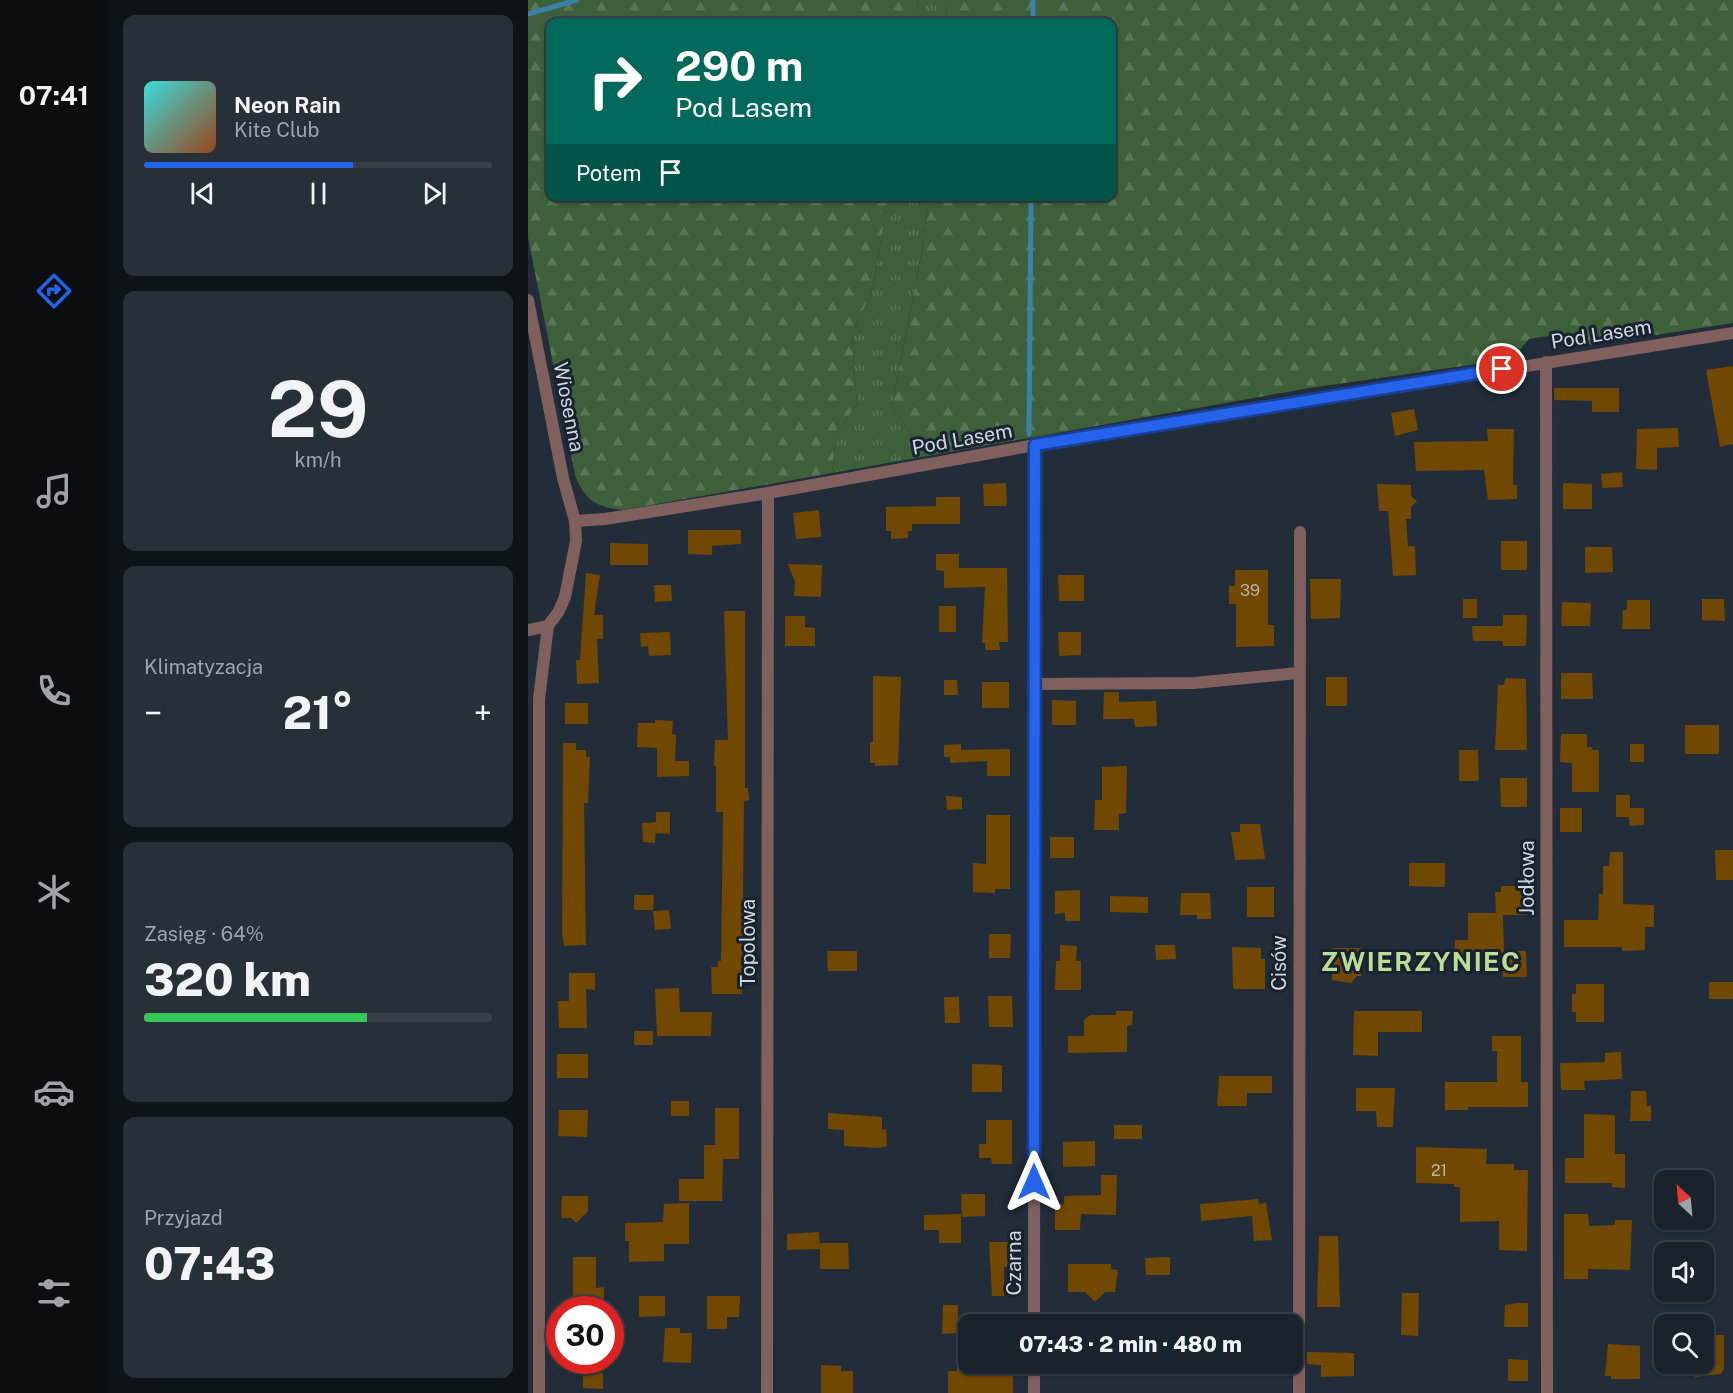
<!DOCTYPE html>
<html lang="pl">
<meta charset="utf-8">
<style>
body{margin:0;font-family:"Public Sans",sans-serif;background:#272f37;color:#f1f3f6;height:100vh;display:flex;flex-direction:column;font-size:22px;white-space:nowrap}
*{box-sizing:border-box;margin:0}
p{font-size:20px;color:#9fa4a9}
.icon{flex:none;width:33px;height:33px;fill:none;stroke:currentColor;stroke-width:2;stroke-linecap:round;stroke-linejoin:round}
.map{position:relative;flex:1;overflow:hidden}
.panel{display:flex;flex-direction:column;gap:15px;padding:15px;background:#0e1318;width:420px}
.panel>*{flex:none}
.top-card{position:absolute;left:18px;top:18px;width:570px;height:183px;border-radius:12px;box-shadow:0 2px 4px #0004,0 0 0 2px #383f47;background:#00695c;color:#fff;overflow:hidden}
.needle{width:39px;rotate:334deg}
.buttons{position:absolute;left:1126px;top:1170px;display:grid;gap:12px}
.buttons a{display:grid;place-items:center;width:60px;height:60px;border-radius:12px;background:#1a222b;box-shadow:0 2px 4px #0004,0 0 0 2px #383f47;font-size:30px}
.speed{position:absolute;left:18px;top:1296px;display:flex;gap:12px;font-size:30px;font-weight:700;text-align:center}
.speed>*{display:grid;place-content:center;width:78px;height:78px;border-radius:50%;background:#1a222b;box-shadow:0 2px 4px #0004,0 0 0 2px #383f47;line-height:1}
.speed .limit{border:9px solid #d22;background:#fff;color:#111}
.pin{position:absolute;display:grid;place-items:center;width:51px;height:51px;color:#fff;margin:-26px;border:3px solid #fff;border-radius:50%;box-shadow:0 2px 6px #0007}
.me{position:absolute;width:66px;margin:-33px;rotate:0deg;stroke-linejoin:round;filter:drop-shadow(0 0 4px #0008)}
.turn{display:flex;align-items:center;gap:21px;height:126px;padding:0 30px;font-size:27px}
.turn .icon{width:78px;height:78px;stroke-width:2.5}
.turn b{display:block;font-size:42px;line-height:51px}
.then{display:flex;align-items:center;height:57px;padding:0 30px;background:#0003;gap:12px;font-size:22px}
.big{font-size:45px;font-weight:800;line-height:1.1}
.panel .card{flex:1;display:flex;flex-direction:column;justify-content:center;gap:9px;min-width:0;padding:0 21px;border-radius:12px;background:#272f37}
.panel .dial{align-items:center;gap:0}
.dial b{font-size:78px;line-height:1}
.song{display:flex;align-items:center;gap:18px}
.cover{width:72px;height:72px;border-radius:9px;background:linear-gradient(135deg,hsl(180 70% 55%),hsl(20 70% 35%))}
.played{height:6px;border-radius:3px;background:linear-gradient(90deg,#2563eb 60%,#383f47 60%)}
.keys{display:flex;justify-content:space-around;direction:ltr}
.heat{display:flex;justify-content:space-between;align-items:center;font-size:33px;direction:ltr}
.charge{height:9px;border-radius:4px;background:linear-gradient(90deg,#34c759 64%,#383f47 0)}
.trip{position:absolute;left:430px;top:1314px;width:345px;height:60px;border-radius:12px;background:#1a222b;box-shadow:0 2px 4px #0004,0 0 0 2px #383f47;font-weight:800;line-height:60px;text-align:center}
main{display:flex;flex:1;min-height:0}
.menu{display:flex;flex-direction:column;width:108px;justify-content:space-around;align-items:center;background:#0a0e11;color:#9fa4a9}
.menu .icon{width:42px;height:42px}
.menu .active{color:#2563eb}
.menu b{font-size:27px;color:#f1f3f6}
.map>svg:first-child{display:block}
.grass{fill:url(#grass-tufts)}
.forest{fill:url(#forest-firs)}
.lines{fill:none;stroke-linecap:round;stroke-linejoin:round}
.stream{stroke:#3a82a8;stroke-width:5}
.building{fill:#704802}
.minor{stroke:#7f605f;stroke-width:12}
.route-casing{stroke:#184099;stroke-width:15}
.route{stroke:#2563eb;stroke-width:10}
.labels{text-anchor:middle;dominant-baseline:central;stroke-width:6;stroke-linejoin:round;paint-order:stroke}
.number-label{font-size:16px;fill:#b7b3a8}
.street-label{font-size:20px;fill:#cfd7df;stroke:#18232f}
.district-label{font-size:26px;font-weight:bold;letter-spacing:1.5px;fill:#bbdd97;stroke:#18232f}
</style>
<main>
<nav class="menu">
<b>07:41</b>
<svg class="icon active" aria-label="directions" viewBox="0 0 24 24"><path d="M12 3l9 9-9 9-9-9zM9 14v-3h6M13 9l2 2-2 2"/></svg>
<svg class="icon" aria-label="music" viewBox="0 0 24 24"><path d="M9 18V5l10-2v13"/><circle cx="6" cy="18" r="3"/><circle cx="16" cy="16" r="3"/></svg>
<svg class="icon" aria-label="phone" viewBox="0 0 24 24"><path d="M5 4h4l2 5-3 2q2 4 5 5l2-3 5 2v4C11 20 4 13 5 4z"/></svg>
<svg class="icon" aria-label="climate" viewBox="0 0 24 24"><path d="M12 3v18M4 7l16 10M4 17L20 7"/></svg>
<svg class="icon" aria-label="car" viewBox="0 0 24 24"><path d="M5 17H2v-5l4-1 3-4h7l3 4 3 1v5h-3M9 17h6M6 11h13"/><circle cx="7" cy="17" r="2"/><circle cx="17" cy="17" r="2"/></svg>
<svg class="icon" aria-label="filters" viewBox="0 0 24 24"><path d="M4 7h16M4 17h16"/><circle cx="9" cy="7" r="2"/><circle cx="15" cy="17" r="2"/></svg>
</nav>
<section class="panel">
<div class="card">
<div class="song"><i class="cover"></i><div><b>Neon Rain</b><p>Kite Club</p></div></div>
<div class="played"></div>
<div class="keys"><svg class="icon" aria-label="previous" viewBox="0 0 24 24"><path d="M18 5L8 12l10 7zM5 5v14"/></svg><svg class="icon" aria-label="pause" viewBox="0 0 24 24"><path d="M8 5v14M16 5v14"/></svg><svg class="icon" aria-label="next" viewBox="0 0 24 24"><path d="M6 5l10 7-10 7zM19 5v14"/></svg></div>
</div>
<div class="card dial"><b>29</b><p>km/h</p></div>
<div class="card"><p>Klimatyzacja</p>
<div class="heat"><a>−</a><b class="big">21°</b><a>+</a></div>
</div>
<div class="card"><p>Zasięg · 64%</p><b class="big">320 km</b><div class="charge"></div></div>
<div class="card"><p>Przyjazd</p><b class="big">07:43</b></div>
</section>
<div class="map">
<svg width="1205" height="1393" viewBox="0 0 1205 1393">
<defs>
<pattern id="grass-tufts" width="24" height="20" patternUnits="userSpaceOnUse" patternTransform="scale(1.5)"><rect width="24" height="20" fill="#3d5f3a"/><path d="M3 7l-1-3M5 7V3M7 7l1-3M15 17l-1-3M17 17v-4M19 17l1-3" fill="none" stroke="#587556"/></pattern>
<pattern id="forest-firs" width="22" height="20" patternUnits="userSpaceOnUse" patternTransform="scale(1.5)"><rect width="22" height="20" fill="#3d5f3a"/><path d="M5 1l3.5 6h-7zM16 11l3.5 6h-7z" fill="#587556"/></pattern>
</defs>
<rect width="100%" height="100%" fill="#222d39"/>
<path class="grass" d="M390 0H420L417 22H387Z
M360 197H400L395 244 364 407 399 456 304 473 308 434 329 404 324 335 345 288Z"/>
<path class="forest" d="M0 0H390L387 22H22V196L360 197 345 288 324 335 329 404 308 434 304 473 95 510C69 507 57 501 47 475L0 237Z
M420 0H1205V323L1063 345 1047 336 1027 335 1001 339 984 359 782 388 399 456 364 407 395 245 400 197 584 196V22H417Z"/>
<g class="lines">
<path class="stream" d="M0 14 49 0
M505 22V0
M501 434 503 196"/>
</g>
<path class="building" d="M1205 366V444L1192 447 1178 370Z
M1026 388H1091V412H1064V401L1026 400Z
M886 409 890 430 867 436 863 413Z
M1150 428 1151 447 1129 448V470L1108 469 1109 429Z
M959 429H986L985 485H989V499L960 500 956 470 888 471 886 442 960 441Z
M1094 472 1095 487 1074 488 1073 474Z
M478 483 479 506H456L455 484Z
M1035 483 1064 484V509H1035Z
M849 484 883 485V496L889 501 883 507V519H878L880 546H887L888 575 865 576 860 511H851Z
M408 497H432V524H384V531H380V538L363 539V531H358V507L408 506Z
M291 510 293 537 268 539 265 513Z
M160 530H213V544L184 546V555L160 554Z
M973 541H999V570H973Z
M82 543 120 544V565H82Z
M1057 547H1084L1085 572 1057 573Z
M408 554H431V568H479L480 642H471L472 650H457V643H454L457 587 416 588V571L408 570Z
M260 564 294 565 293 597 266 596 267 582Z
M707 570H740V625H746V646L708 647V604H701V586H707Z
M58 573 72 575 66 615H75V639H69L71 683 49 684 48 660H52Z
M530 575H556V601H531Z
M782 579H813L812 618 783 619Z
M126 585H143L144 601 127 602Z
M935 599H949V618H935Z
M1174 599H1196L1197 621 1174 620Z
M1099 600H1122V629H1094L1095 610H1099Z
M1034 602 1063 603 1062 626H1033Z
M411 606H428V632H411Z
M196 611H217V788H220L221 800 216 801 214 994H184L183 967H190V961H193L195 812H188V766H186L187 740H200Z
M975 615H999L998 646H975V641H945L944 626H975Z
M257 616H277V627L287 628V646H257Z
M142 632 143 655 121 656 120 646 113 647 112 633Z
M530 632H553V655L531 656Z
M1033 673H1064L1065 699H1033Z
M345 676 373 677 370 765 347 766V763H342V742H345Z
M798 677H819V706H798Z
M977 678 998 679 999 750H967L970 685H976Z
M416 680H429L430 695H416Z
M454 682H481V708H454Z
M576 692H591V702L628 701 629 726 607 727 606 719H575Z
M524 700 548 701V725H524Z
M37 703H60V724H37Z
M127 720 145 721 144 734 148 735 147 761H161V776L129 777V748L109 747 110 723H127Z
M1157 725H1191V754H1157Z
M1033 734H1059V747H1064V750H1071V792H1044V763L1032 762Z
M35 743H48V750H58V757H62L60 803H56L58 945 36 946 34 933Z
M433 744V750L482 749V776H459V761L422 763V757H416V745Z
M1102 744H1116V762H1102Z
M931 750H950L951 781H931Z
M599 766 598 813 591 814V830H566L567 800H574V767Z
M972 778H999V807H973Z
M1088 795H1102V808H1116V825L1102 826 1101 817H1088Z
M418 796 434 797V809L419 810Z
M1032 808H1054V832H1032Z
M128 812H142V834L127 833 128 826 127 843 115 842 114 823 128 822Z
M458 815H482V889H467V893L445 892V863L458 864Z
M712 824H732L737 859 707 860 703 832H712Z
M522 837H546V858H522Z
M1187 850H1205V880H1188Z
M1082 852H1095V904L1126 905V927H1117V950L1094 951V947H1036V920H1070L1071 894H1075V866H1081Z
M881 863H917V887L881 886Z
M973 886H998L999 915H975L976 951H998L999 977H975V965H927V940H940V913H968L967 892H973Z
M719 887H746V917H719Z
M552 890V921H537V913L527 914V891Z
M653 893H682L683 919H669V915H652Z
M106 895H126L125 910H106Z
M582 896 620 897V913L582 912Z
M141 910 143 929 127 930 125 911Z
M461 934H483L482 958H461Z
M532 945 549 946 548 961H553V990H527L528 961H532Z
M627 945H647L648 959 628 960Z
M704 947 733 948V959H737V989H705Z
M804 948H833V976H829L823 983 804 980Z
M299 951H329V971H300Z
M41 973H67V990L58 989 59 1028H31L30 1001H41Z
M1181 982H1205V999H1181Z
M1048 984H1076V1022H1048V1012H1044V994H1048Z
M151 988 152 1012H184L183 1036H129L127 989Z
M460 996H484L485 1027H461Z
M416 997H431L432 1023H417Z
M588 1011H605L604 1025 599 1026V1052L540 1053V1036H556V1020L562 1015H588Z
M826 1011H894V1032H850V1056L825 1055Z
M106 1031H125V1045H106Z
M964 1036H993V1082H1000V1107H940V1110H917V1082H969V1051H964Z
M1093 1052 1094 1079 1056 1081 1057 1090H1033L1032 1063 1077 1062V1053Z
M29 1054H60V1078H29Z
M444 1064 474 1065V1092H444Z
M691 1076H744V1093H719V1106H689Z
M828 1088H867L865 1127H849L848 1111H828Z
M1103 1091H1118L1119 1106H1123V1121H1102Z
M143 1101H161V1116H143Z
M187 1108H211V1159H195L194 1201H151V1179H176V1145H187Z
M31 1110H60L59 1137 30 1136Z
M300 1113 354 1117V1130L358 1129 359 1146 350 1148 316 1146V1130L300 1129Z
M1056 1114 1087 1115V1154H1097V1188L1084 1187V1183H1037V1158H1056Z
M458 1120H484V1164H464L463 1158H451V1144H458Z
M586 1125H614V1139H586Z
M567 1141V1166L535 1167V1142Z
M888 1147 959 1149 958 1164H986V1170H1000L999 1251 971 1250V1221L932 1222V1187H926V1184L888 1183Z
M573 1175H589L588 1215 553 1214 552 1230H527V1204H536V1196L573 1195Z
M433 1194H457V1216L434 1217Z
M34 1196H60V1211L48 1223 43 1218H33Z
M730 1199 731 1204 738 1203 744 1240 726 1241 724 1216 673 1221 672 1204Z
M161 1203V1244H136V1261L101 1262V1241H97V1223L135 1222 136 1204Z
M433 1214V1243H411V1230H396V1215Z
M1036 1214H1060L1061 1226 1087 1225V1220H1104L1102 1270 1060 1269V1279H1036Z
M291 1232 292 1249 259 1250V1234Z
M791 1236H810L812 1307H789Z
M461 1242H484L486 1267H476V1296H464Z
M292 1243H320L321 1269H292Z
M45 1257H68V1288L76 1287V1305L50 1306V1296H45Z
M642 1257V1275H618L617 1258Z
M540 1264H583V1269L590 1270 587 1292H577L567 1302 557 1292H540Z
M874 1293H891L890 1336 873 1335Z
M111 1296H137V1316L111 1317Z
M179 1296H212L211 1317H199V1329H179Z
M989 1303H1000V1327H976L977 1305Z
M415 1305H430V1333L414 1334Z
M137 1328H152V1333H164L163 1363 135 1362Z
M1176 1335H1196V1369L1193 1374 1167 1377 1160 1364H1176Z
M1080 1344 1112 1346V1379H1083V1376H1077Z
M779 1352 826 1353V1376L793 1377V1365L779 1364Z
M980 1359 1000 1360V1381H980Z
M429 1364 485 1365V1393H420V1371H429Z
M293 1365 313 1366V1371H325V1393H293Z
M55 1372 75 1373V1389L55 1388Z"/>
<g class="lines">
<path class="minor" d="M0 300 35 478 47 521 48 541 37 597 31 611 20 626 0 630
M1018 362 1019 1393
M47 521 77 519 240 493 507 445 1205 333
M505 684 666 683 770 673
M506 1324 507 445
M506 1364V1393
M11 1393V699L20 626
M239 1393 240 493
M771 1393 772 532"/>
</g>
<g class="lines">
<g class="route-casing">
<path id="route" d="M506 1182 507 445 974 369"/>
</g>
<use href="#route" class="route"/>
</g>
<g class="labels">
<g class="number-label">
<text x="722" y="590">39</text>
<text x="911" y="1170">21</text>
</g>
<g class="street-label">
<text transform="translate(1073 334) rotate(-9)">Pod Lasem</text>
<text transform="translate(41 407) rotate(79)">Wiosenna</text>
<text transform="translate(434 439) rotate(-10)">Pod Lasem</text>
<text transform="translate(999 878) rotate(-90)">Jodłowa</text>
<text transform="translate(220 943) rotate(-90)">Topolowa</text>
<text transform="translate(751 963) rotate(-90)">Cisów</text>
<text transform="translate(486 1263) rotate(-90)">Czarna</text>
</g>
<g class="district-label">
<text x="893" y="961">ZWIERZYNIEC</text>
</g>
</g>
</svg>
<div class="buttons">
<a><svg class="needle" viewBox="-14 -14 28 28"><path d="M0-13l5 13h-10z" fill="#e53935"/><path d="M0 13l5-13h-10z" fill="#9fa4a9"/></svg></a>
<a><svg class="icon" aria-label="sound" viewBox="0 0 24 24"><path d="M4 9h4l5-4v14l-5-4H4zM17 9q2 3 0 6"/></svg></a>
<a><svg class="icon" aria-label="search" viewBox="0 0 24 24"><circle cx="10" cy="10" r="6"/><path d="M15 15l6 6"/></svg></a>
</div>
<div class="speed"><div class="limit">30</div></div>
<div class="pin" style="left:974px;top:369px;background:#d93025"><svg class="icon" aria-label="arrive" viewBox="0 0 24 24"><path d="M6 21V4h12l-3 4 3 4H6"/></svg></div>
<svg class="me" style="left:506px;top:1182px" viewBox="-20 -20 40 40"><path d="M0-17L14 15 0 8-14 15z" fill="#2563eb" stroke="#fff" stroke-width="4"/></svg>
<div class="trip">07:43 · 2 min · 480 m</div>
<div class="top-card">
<div class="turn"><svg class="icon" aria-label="right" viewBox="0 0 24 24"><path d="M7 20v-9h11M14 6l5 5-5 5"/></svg><div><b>290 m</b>Pod Lasem</div></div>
<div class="then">Potem<svg class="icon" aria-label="arrive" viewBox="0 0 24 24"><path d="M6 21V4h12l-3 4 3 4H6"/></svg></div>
</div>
</div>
</main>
